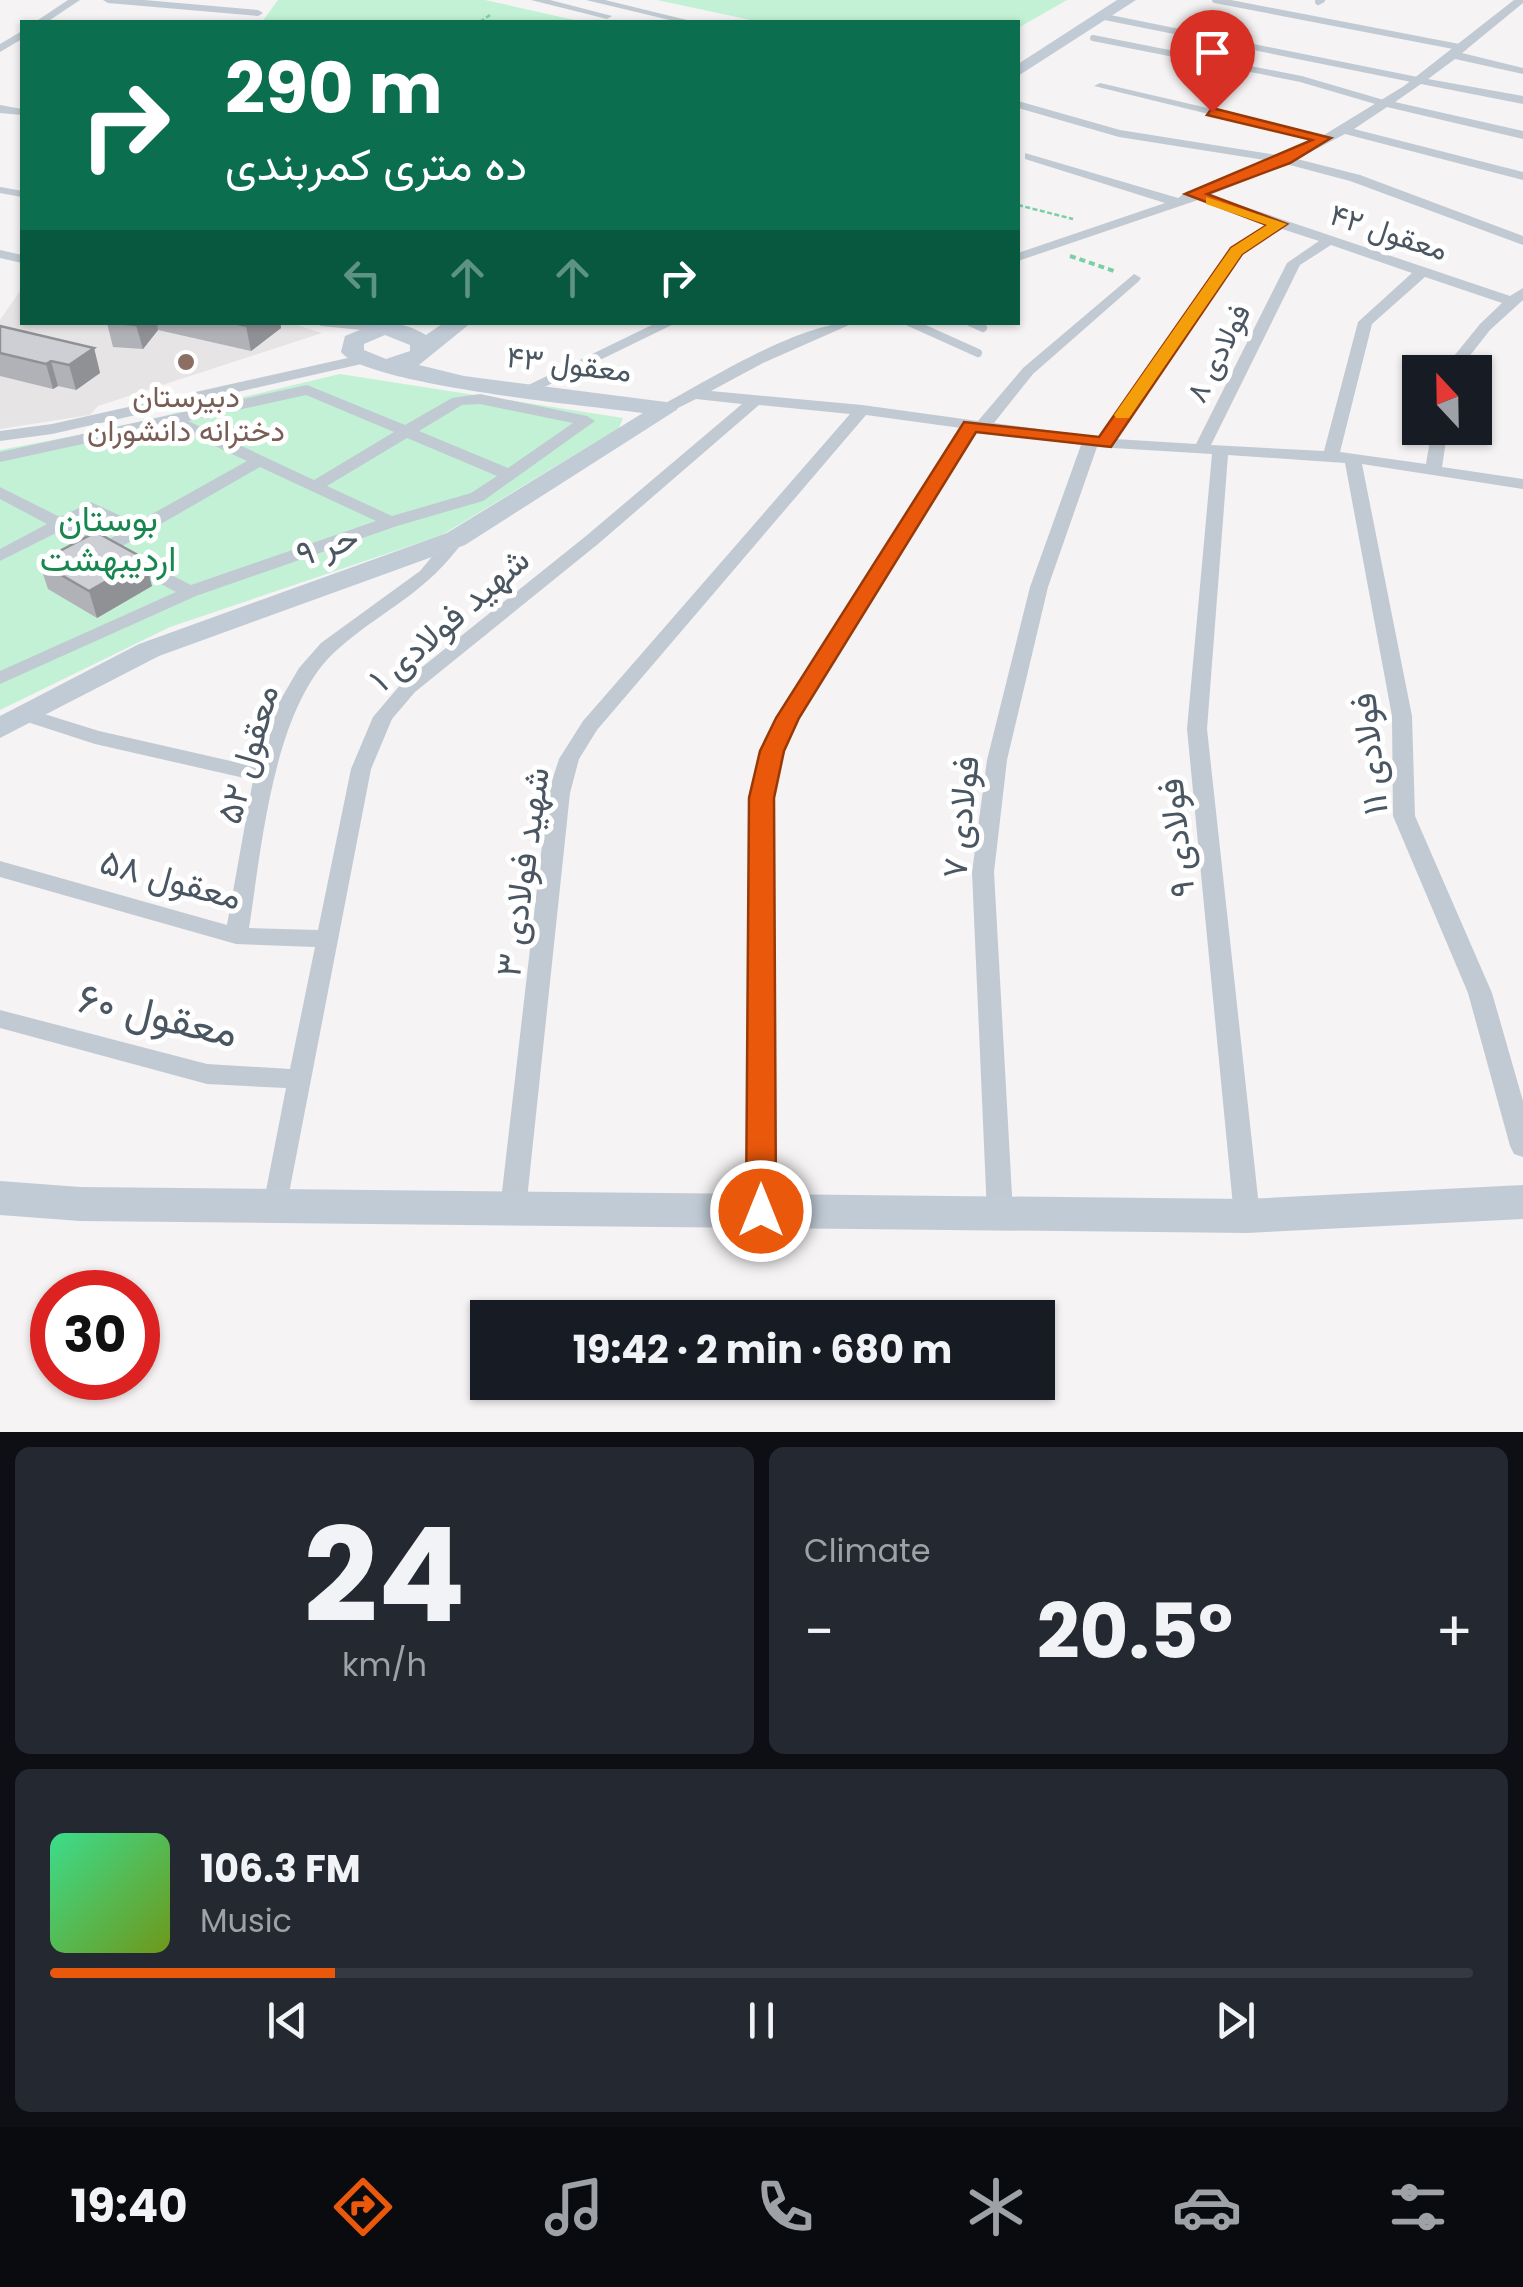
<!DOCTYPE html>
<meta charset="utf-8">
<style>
body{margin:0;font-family:Poppins,Vazirmatn,sans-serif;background:#242831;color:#f1f3f6;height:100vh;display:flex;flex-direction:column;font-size:38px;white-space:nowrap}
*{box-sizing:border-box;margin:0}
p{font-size:32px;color:#9ea1a6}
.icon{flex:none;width:55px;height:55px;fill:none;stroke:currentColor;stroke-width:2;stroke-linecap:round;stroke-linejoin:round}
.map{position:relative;height:1432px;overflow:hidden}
.details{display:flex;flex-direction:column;gap:15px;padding:15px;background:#0d0f14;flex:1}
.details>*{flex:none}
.banner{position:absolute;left:20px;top:20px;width:1000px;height:305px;border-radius:0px;box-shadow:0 2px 8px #0004;background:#0b6e4f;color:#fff;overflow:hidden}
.needle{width:65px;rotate:338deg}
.fabs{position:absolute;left:1402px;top:355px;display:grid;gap:20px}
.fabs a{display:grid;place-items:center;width:90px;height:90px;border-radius:0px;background:#171b24;box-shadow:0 2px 8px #0004;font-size:50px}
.speed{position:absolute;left:30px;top:1270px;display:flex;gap:20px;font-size:50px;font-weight:700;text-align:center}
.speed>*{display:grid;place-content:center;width:130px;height:130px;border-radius:50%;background:#171b24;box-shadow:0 2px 8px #0004;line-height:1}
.speed .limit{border:15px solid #d22;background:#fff;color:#111}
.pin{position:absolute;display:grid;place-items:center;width:85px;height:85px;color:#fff;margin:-102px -42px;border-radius:50% 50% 50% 0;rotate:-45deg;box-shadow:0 0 10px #0007}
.pin .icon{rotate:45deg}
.me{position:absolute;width:110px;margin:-55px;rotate:0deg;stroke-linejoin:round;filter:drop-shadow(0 0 8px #0008)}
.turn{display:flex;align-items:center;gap:35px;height:210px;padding:0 40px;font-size:45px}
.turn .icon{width:130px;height:130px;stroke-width:2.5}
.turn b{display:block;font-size:70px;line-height:85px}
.lanes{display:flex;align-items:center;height:95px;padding:0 40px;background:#0003;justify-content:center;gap:50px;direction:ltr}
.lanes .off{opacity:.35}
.big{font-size:75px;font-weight:700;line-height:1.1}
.details .tile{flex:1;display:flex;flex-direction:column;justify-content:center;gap:15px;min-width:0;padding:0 35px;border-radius:15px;background:#242831}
.details .dial{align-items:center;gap:0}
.dial b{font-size:130px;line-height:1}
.song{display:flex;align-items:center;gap:30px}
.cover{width:120px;height:120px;border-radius:15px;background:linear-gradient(135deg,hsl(150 70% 55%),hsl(80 70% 35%))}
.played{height:10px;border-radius:5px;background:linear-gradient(90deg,#ea580c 20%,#363941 20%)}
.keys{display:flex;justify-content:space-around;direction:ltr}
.heat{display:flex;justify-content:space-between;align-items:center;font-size:55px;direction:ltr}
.details .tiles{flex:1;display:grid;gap:15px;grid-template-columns:1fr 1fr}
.tile:last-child{grid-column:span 2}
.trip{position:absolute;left:470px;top:1300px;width:585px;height:100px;border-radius:0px;background:#171b24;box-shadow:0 2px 8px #0004;font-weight:700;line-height:100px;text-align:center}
.tabs{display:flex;height:160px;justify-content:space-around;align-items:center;background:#090b0e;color:#9ea1a6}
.tabs .icon{width:70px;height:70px}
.tabs .active{color:#ea580c}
.tabs b{font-size:45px;color:#f1f3f6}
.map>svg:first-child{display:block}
.education{fill:#e6e4e5}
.green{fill:#c3f1d5}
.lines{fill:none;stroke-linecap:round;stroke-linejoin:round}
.path-far1{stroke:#7ad0a6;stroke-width:2.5;stroke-dasharray:5 2.5;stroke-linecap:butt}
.path{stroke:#7ad0a6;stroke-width:4;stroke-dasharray:6 4;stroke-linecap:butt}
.lane-far1{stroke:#c1cad2;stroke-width:6}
.lane{stroke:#c1cad2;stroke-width:8}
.street{fill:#c1cad2;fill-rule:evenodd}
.secondary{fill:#c1cbd6;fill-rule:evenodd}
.wall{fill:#b0b2b7}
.shaded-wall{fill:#909195}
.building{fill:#cdcfd5;stroke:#909195;stroke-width:2.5}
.route{fill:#ea580c;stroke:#983908;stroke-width:2.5}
.slow{fill:#f59e0b}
.education-dot{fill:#8d6e63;stroke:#fff;stroke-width:4}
.labels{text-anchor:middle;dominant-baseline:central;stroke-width:10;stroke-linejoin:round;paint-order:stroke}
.far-street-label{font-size:30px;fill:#4a5661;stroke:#fff}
.far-education-label{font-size:30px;fill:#785e54;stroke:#fff}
.park-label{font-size:35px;fill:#17864f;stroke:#fff}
.street-label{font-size:35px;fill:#4a5661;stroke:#fff}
.near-street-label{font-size:42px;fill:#4a5661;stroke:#fff}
</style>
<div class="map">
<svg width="1523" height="1432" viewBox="0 0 1523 1432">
<rect width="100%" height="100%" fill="#f5f3f3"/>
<path class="education" d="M22 288V322H287L322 333 98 406 90 415 0 429V320Z"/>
<path class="green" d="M278 0H485L583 22H262Z
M657 0H1067L1018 28V22H760Z
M340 374 623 418 619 428 442 535 170 627 0 710V450L105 430Z"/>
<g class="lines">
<path class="path-far1" d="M480 22 490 15
M1018 205 1073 219"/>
<path class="path" d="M1070 256 1117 272"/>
<path class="lane-far1" d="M1215 0 1464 48
M1318 2 1322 0
M1100 16 1417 80
M1093 38 1301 79 1383 103
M0 190 22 194"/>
<path class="lane" d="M909 322 978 353
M970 322 983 328"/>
<path class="street" d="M68 0H80L47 22H35Z
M103 0H144L258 10 263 13 258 16 108 3Z
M531 0H550L612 16 607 19Z
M586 0H605L695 22H678Z
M1514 0H1523V3L1462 53 1523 68V74L1455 59 1428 79 1523 96V104L1421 84 1395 102 1523 131V139L1387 107 1354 129 1523 172V180L1345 134 1297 159 1360 175 1523 236V245L1350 181 1286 164 1210 195 1510 296 1523 288V300L1490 330 1457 372H1441L1480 324 1502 303 1425 277 1372 324 1340 452 1426 464 1432 428H1448L1442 467 1523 479V489L1362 464 1412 716 1415 816 1492 993 1523 1101V1157L1514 1154 1510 1146 1468 993 1393 816 1392 716 1345 463 1228 455 1207 729 1260 1216 1256 1224 1247 1227 1238 1224 1234 1216 1187 729 1212 454 1097 447 1048 587 1007 760 994 872 1013 1213 1009 1221 1000 1224 991 1221 987 1213 972 872 987 760 1030 587 1081 445 976 430 798 717 782 751 772 799 774 1211 770 1219 761 1222 752 1219 748 1211 750 799 762 751 778 717 961 428 866 415 597 730 579 759 570 793 526 1209 522 1217 513 1220 504 1217 500 1209 548 793 559 759 583 721 850 414 759 405 598 544 415 692 392 719 371 769 285 1214 276 1217 267 1214 263 1206 286 1088 207 1084 0 1028V1010L207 1064 290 1069 315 947 236 944 0 877V861L227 925 253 780 95 744 18 719 15 714 18 709 25 708 99 731 257 767 278 704 299 668 321 643 420 571 450 535H462L465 539C425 595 386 607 338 649 273 705 262 846 249 928L318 930 351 769 373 717 401 684 586 536 742 404 696 399 666 414 658 409 660 406C709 380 800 322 856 322L763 363 711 391 862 405 978 421 1023 368 1134 274 1141 278 1139 281 1033 374 994 423 1100 437 1231 248 1270 224 1198 200 1018 261V253L1165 203 1025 159V153L1178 198 1188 191H1197L1271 161 1119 137 1018 108V101L1120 130 1283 156 1315 140 1094 86 1100 83 1324 135 1404 86ZM1282 229 1319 241 1287 263 1196 444 1115 439 1241 254ZM1331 245 1412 273 1358 322 1324 451 1211 445 1300 265Z
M22 31V39L0 52V44Z
M0 105 22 109V115L0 113Z
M0 250 22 255V263L0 258Z
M314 322H371L389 328 382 332 321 326Z
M658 322H678L528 395 522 397 514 392Z
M361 355 369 360 366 363 52 434 0 441V431L52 424Z
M307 385 405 425 452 398 480 394 587 416 595 421 483 501 397 526 196 596 0 684V671L176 592 60 531 0 561V549L47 524 0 499V487L60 517 91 502 136 523 247 461 170 425 0 462V452ZM306 395 394 432 314 480 188 421ZM480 404 573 423 508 468 419 431 462 405ZM407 438 497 476 471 493 392 516 327 486ZM260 467 376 521 191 585 119 548ZM91 514 124 531 106 541 73 524Z"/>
<path class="secondary" d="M1117 0H1136L1018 76V64Z
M445 322H472L419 365 464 376 666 402 678 409 465 545 159 656 0 738V716L139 644 447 533 643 413C590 406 367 385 341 352L345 336C375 323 397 317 426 335ZM385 335 410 345V351L386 359 364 350V344Z
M0 1181 80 1187 1247 1199 1523 1185V1219L1247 1233 80 1221 0 1215Z"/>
</g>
<path class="wall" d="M280 322 281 328 251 351 158 330 143 349 113 347 107 323Z
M0 326 94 348 100 373 76 390 58 386 53 389 0 376Z
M39 562 152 586 97 618 48 589Z"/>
<path class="shaded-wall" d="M138 322H157L158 330 143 349 136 325Z
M251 322H280L281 328 251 351 246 326Z
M94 348 100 373 76 390 69 365Z
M51 361 58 386 53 389 46 364Z
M145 559 152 586 97 618 89 591Z"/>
<path class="building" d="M107 322H138L136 325Z
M230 322H251L246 326Z
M0 326 94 348 69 365 51 361 46 364 0 353Z
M96 532 145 559 89 591 39 562Z"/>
<path class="route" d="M1212 108 1331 138 1290 163 1207 194 1287 224 1242 254 1111 447 976 432 799 718 784 751 774 798 776 1211 772 1220 761 1224 750 1220 746 1211 749 798 760 751 776 718 964 422 1099 437 1231 248 1267 225 1185 194 1312 140 1207 115Z"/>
<path class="slow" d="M1206 197 1287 224 1242 254 1129 418H1116L1114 415 1231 248 1267 225 1206 204Z"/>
<circle class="education-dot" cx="186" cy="362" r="10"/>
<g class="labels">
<g class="far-street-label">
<text transform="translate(1389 232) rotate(18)">معقول ۴۲</text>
<text transform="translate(1218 353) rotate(-63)">فولادی ۸</text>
<text transform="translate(569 364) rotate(7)">معقول ۴۳</text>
</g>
<g class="far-education-label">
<text x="186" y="396">دبیرستان<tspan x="186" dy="34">دخترانه دانشوران</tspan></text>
</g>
<g class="park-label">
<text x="108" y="518">بوستان<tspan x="108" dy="40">اردیبهشت</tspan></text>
</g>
<g class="street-label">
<text transform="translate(327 545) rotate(-19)">حر ۹</text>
<text transform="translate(449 619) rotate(-41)">شهید فولادی ۱</text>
<text transform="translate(247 754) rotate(-74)">معقول ۵۲</text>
<text transform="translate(1369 754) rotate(-96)">فولادی ۱۱</text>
<text transform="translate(960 817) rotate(-84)">فولادی ۷</text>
<text transform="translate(1176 838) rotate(-96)">فولادی ۹</text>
<text transform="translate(522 872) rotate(-82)">شهید فولادی ۳</text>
<text transform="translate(171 879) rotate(15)">معقول ۵۸</text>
</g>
<g class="near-street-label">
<text transform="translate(158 1015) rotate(13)">معقول ۶۰</text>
</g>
</g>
</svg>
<div class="fabs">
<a><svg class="needle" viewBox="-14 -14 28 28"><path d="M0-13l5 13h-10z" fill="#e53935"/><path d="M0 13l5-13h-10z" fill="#9ea1a6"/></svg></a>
</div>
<div class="speed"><div class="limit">30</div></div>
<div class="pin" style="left:1212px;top:112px;background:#d93025"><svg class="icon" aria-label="arrive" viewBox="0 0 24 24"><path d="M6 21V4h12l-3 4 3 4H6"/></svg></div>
<svg class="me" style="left:761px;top:1211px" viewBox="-20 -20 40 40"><circle r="17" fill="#ea580c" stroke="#fff" stroke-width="3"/><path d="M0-11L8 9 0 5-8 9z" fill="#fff"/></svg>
<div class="trip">19:42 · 2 min · 680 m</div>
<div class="banner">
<div class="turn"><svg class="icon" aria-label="right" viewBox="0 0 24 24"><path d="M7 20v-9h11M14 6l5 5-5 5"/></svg><div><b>290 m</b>ده متری کمربندی</div></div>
<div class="lanes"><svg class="icon off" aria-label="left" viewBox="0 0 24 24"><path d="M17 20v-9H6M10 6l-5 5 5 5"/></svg><svg class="icon off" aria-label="ahead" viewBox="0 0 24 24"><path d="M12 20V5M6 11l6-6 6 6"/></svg><svg class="icon off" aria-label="ahead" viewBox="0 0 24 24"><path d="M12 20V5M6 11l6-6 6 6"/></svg><svg class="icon" aria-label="right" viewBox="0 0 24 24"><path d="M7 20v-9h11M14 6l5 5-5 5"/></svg></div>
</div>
</div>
<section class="details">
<div class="tiles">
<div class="tile dial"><b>24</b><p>km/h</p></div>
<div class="tile"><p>Climate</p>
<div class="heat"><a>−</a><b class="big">20.5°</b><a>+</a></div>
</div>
<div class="tile">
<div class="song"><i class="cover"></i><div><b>106.3 FM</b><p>Music</p></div></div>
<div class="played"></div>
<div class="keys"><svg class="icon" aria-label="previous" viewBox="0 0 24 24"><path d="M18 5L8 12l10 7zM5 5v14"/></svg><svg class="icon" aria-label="pause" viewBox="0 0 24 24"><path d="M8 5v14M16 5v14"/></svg><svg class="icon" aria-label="next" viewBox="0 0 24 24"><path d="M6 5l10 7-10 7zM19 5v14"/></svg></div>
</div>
</div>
</section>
<nav class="tabs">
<b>19:40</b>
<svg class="icon active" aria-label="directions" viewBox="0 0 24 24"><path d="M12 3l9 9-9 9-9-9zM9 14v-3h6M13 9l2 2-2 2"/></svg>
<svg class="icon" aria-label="music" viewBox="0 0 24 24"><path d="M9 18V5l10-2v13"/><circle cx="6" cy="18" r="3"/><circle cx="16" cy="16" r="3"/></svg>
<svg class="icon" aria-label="phone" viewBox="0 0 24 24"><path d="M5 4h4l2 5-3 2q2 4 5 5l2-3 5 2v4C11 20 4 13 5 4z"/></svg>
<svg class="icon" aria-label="climate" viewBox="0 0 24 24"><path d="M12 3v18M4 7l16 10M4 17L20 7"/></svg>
<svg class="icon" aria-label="car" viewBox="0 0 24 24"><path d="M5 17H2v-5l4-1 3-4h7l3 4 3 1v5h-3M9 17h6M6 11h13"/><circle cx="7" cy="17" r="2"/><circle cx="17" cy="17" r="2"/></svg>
<svg class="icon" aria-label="filters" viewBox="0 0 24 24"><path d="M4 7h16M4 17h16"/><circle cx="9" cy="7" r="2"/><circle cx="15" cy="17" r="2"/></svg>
</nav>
